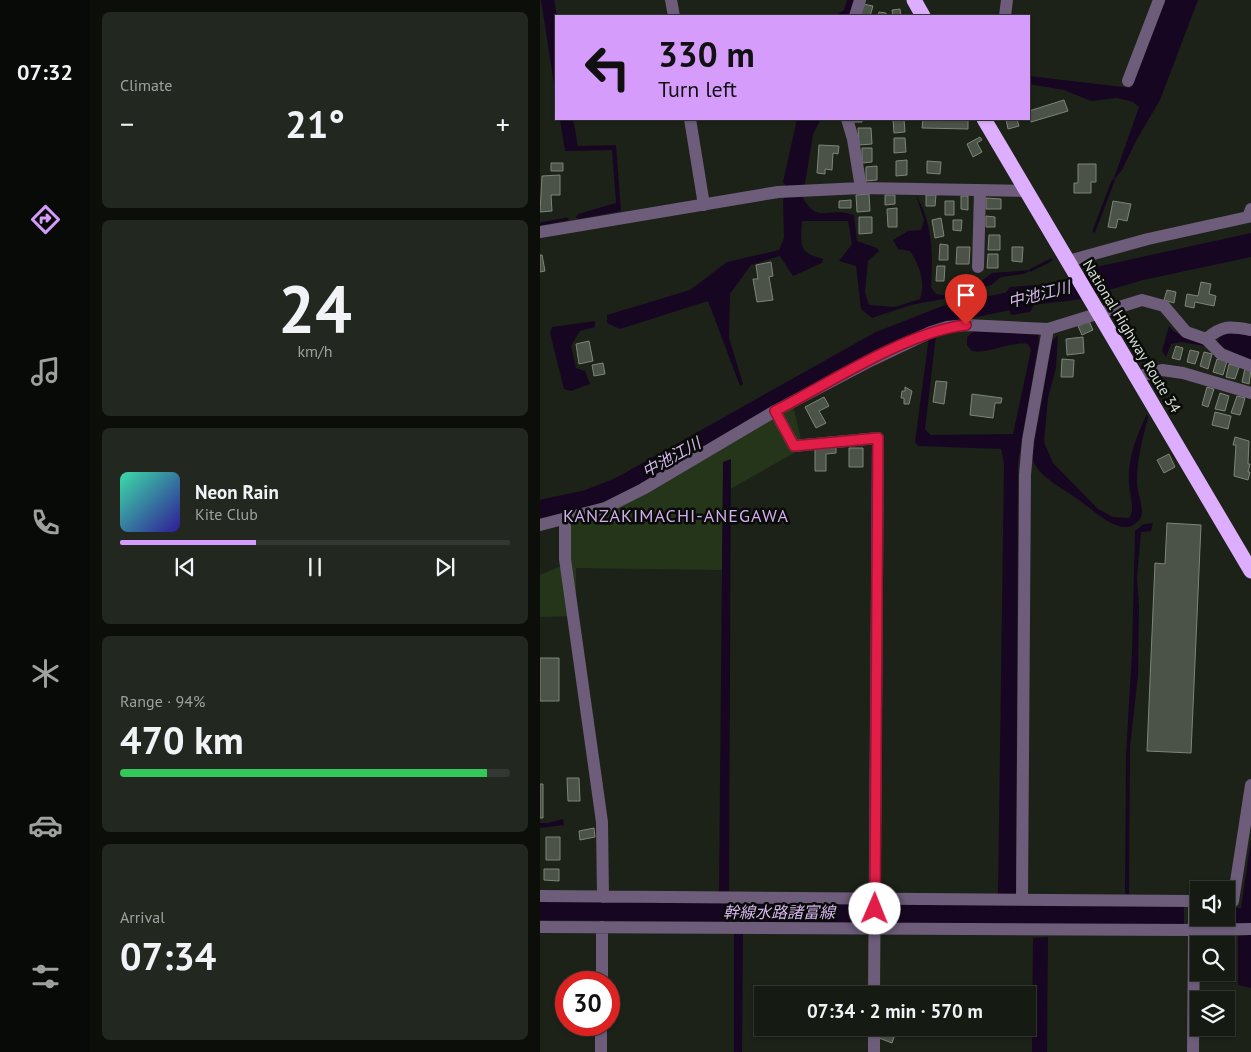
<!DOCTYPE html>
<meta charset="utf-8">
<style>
body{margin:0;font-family:"PT Sans","Noto Sans JP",sans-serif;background:#222720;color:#f1f3f6;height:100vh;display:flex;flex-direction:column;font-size:19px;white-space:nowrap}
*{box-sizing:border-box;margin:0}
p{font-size:16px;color:#9da19f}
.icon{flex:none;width:28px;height:28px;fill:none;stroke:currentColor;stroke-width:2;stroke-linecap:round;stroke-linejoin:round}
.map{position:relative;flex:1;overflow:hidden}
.drawer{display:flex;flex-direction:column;gap:12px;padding:12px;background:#0c0e0a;width:450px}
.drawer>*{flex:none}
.top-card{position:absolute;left:15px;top:15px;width:475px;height:105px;border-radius:0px;box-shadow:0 1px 4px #0004,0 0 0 1px #343832;background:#d59cfb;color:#111;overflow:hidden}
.buttons{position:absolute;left:650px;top:881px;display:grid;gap:10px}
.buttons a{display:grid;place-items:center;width:45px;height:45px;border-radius:0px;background:#151a12;box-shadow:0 1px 4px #0004,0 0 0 1px #343832;font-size:25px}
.speed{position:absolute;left:15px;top:971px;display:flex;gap:10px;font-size:25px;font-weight:700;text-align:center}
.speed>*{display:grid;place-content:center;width:65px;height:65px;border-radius:50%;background:#151a12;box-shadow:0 1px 4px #0004,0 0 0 1px #343832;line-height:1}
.speed .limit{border:8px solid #d22;background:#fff;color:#111}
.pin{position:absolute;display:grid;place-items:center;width:42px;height:42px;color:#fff;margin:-51px -21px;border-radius:50% 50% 50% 0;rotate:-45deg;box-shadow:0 0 5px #0007}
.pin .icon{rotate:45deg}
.me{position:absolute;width:55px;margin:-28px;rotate:1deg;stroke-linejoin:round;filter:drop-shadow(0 0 4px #0008)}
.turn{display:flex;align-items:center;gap:18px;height:105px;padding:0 20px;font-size:22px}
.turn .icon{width:65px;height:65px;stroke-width:2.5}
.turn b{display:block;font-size:35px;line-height:42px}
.big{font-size:38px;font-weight:600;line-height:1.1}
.drawer .card{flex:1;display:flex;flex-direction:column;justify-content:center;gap:8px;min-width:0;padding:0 18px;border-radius:8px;background:#222720}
.drawer .dial{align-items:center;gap:0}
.dial b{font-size:65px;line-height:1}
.song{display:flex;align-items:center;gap:15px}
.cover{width:60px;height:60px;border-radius:8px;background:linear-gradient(135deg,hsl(160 70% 55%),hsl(250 70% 35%))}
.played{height:5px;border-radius:2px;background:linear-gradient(90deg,#d59cfb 35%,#343832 35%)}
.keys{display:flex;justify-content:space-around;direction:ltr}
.heat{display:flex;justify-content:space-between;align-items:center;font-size:28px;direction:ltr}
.charge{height:8px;border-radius:4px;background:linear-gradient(90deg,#34c759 94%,#343832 0)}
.trip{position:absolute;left:214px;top:986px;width:282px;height:50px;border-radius:0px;background:#151a12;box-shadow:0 1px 4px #0004,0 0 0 1px #343832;font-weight:600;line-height:50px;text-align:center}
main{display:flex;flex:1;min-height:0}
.tab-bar{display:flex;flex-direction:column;width:90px;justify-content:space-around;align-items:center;background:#080a07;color:#9da19f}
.tab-bar .icon{width:35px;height:35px}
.tab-bar .active{color:#d59cfb}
.tab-bar b{font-size:22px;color:#f1f3f6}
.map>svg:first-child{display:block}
.green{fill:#253519}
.water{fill:#170621}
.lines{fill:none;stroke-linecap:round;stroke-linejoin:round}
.stream{stroke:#170621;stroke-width:3}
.river{stroke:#170621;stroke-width:18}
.building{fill:#4b5247;stroke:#7d8579}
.minor{stroke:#6e5c7b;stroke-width:12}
.highway{stroke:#ddaefd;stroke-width:15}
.route-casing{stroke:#92132f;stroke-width:12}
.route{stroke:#e11d48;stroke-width:9}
.labels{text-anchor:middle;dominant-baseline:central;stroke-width:5;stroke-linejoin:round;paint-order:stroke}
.street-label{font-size:15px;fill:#d9ddd7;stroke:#080b07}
.water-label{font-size:16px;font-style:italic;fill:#d7b5ef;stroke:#080b07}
.quarter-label{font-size:18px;letter-spacing:1px;fill:#d4adef;stroke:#080b07}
</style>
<main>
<nav class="tab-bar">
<b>07:32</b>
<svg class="icon active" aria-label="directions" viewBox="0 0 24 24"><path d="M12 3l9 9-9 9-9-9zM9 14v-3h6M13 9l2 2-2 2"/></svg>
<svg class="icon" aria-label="music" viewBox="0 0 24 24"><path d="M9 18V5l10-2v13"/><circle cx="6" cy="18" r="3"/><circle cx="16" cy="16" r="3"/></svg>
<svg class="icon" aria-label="phone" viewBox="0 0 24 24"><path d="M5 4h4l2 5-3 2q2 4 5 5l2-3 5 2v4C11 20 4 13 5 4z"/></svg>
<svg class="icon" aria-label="climate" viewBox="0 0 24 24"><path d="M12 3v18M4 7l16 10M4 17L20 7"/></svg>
<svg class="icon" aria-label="car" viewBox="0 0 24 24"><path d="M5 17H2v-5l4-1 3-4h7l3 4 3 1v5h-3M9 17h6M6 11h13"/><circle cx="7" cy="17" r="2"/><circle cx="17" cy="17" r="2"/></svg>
<svg class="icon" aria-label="filters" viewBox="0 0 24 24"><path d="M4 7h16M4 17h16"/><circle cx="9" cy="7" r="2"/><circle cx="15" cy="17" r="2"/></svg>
</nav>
<section class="drawer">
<div class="card"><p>Climate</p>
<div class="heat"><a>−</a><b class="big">21°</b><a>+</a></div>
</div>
<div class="card dial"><b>24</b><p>km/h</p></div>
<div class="card">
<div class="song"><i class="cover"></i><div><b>Neon Rain</b><p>Kite Club</p></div></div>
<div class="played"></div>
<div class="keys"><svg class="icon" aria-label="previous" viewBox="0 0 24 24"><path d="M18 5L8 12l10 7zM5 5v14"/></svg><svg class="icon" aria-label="pause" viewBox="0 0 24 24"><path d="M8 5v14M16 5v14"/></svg><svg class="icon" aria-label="next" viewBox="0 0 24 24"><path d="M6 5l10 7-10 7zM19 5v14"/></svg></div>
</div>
<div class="card"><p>Range · 94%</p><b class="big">470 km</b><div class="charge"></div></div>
<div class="card"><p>Arrival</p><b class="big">07:34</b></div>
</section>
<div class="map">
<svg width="711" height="1052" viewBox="0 0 711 1052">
<rect width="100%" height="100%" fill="#1c2218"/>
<path class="green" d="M252 401 263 448 183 493 182 570 36 568V616L0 617V575L31 562 30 513 66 505Z"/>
<path class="water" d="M1 0H14L17 16 16 97Z
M307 0H315L311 16H295L304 10Z
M626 0H658L620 100 597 139 582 170 573 181 599 107 593 102 577 98 551 101 524 90 489 84V76L591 88Z
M20 119H33L38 146 76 145 81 211 38 219 36 217 38 214 76 203 72 150 25 151Z
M257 119H281L273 134 265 184 257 188C279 229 282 205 314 215L317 241 337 248 339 251 328 261 325 292 329 305 355 307 380 299C386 282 379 265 370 251L358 249 353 240 368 231 381 230 384 220 376 195C393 224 393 254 391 287L396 294 409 296 430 290 452 273 491 270 484 274 461 277 451 285 409 298 371 305 332 318 321 309 316 266 299 261 312 244 308 221H262C261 245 257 252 283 259L282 263 253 276 240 256 211 265 190 294 189 338 203 384 200 386 168 301 80 329 67 323V315L150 290 187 262 239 250 244 238 243 200 247 193V187L243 182Z
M711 233V257L603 280 556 294 543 276 547 269Z
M530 279 542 299 494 305 490 312 471 315 464 295 470 287 511 284Z
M55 321V327L40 331 31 346 36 368 45 371 50 384 31 391 24 389 10 333 12 327Z
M629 326C640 340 654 334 664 346L641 342 631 344 626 357 622 351Z
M434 331 498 333 499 341 478 463 476 894 458 895 464 463 461 449 378 446 375 442 389 337 396 335 385 429 391 435 473 434 491 350 488 344C468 341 451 354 432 351L427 345V337Z
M688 332 711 336V361L676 344 680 337Z
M518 335 516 368 508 398 504 442 513 463 558 509 573 517 589 518C596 510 589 493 589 483 587 459 597 435 607 414L608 418C602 440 597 460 597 482 597 492 602 502 602 512 602 516 600 520 597 522 582 539 552 509 539 500 524 489 496 476 492 457L512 341Z
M191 459 189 891 179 892 183 462Z
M613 523 611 531 601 532 597 578 599 606 598 675 590 747 589 894H585L586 754 592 652 595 531 604 524Z
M23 819 24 825 0 828V823H8Z
M711 840V925H662V918H686V908H701Z
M0 901 327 904V923L0 920Z
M341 904 644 906V925L341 924Z
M194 933H203L202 1052H194Z
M711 935V988L698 985V936Z
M508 937 507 1052H492L493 938Z"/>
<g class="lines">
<path class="stream" d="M0 224 27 219
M554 231 573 181
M491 270 511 260"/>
<path class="river" d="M0 509 47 499 78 487 338 341 407 314 489 297"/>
</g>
<path class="building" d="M323 4 333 6 330 16H319Z
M360 9 361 16H353L352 10Z
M339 12 346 13V16H338Z
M524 100 528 111 491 122 489 111Z
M312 119H322V122H312Z
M353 119H364L365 132 354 133Z
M383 119H428V129L382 128Z
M466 119H477L479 126 468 129Z
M318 128H331L332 144 319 145Z
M440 137 442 140 437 143 442 152 433 157 427 144Z
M354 138H365L366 152 354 153Z
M279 145 299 146 298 154 293 153 292 170 285 169V174L277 173Z
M322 148H332V162L322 163Z
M367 160V175L356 176V161Z
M387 161 401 162 400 174 387 173Z
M11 163H23V171H11Z
M538 164H556V182H551V193H534V183H538Z
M337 166V180L326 181V167Z
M20 175V195H11L12 211 0 212 2 176Z
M329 194 330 211 317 212 316 195Z
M345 195H355V204L345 205Z
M386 195H396L395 206H386Z
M421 196H428V210L421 209Z
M446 198 461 199V209H446Z
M311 200V208H299V201Z
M405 201H414V215H405Z
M573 201 591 204 587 221 578 219 576 228 568 227Z
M357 208V227H348L347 209Z
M446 216 455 217V227H446Z
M319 217H332V233L319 234Z
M401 218 404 236 395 238 392 220Z
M413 220H422L421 231 413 230Z
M449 235H460V250H448Z
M400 244 408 245V260H399Z
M417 247H430L429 264H416Z
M472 247H483L482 262 472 261Z
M448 254H458V268H447Z
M0 255H2L5 271 0 272Z
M231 262 233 276 229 277 233 300 217 302 213 279H218L216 265Z
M397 266H405L404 281H396Z
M661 282 671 284 669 294 676 296 674 306 655 302 654 308 645 306 647 294 658 296Z
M627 290 636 292 634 303 624 300Z
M549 321 553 330 542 335 538 326Z
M543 337 544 353 527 355 526 339Z
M49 341 53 361 39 364 36 344Z
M636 346 643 348 640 360 632 358Z
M650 350 659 352 655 364 647 362Z
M664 352 672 354 668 369 660 366Z
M522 359 534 360 533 377H521Z
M677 359 687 361 683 375 673 372Z
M63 363 65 374 54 376 52 365Z
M689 364 699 367 695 379 686 377Z
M705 368 711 370 709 384 702 382Z
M396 381 407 382 404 404 393 402Z
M365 387 372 391 369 404H364V398H361L362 391H365Z
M667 387 674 389 668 407 662 405Z
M680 393 689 396 685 411 675 409Z
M432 394 462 398 461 403H455L453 418 430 415Z
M697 396 705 398 700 415 691 413Z
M284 397 289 406 279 411 286 423 276 428 265 407Z
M675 412 691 416 688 429 672 425Z
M695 437 709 441 708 464H710L708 472H710L708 480 694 476 696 445H693Z
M296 446V453L286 454V471H275V449Z
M309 448H323V467H309Z
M629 454 635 467 624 473 617 460Z
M627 523 661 525 651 753 607 751 615 563 625 564Z
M0 658H19V701H0Z
M27 778H39L40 801H28Z
M0 784H3V818H0Z
M54 828 55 837 40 840 39 831Z
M6 837H20V860H6Z
M4 869H19V881L4 880Z
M343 1028 357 1029 352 1043 339 1038Z"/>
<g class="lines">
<path class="minor" d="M131 0 134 16
M315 16 320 0
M465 16 467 0
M588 81 619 0
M150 119 164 205
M307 119 313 139 321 188
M0 232 238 192 321 188 487 191
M528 261 608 239 708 217 711 209
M438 267 440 191
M711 330C689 326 683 325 666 339L681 354 711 366
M596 377 622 370 643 373 711 393
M235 411 254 446 338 438 334 995
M25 519V559L62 822 63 897
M0 525 65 508 103 489 235 411 332 360 391 332 407 327 426 325 508 329 602 300 624 306 646 332 666 339
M0 896 654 901
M482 899 485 475 488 440 508 329
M686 901H693L711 785
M0 927 654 930V901H659
M62 982V927
M61 1052V1025
M334 1052V1028
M653 1052 654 930 711 929"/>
<path class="highway" d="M374 0 383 16
M444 119 711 571"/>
</g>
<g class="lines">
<g class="route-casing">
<path id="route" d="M335 909 338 438 254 446 235 411C288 384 368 331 426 325"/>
</g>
<use href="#route" class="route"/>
</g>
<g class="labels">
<g class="street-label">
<text transform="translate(592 336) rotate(59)">National Highway Route 34</text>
</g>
<g class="water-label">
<text transform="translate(499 294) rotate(-14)">中池江川</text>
<text transform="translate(131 457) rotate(-29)">中池江川</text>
<text x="239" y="912">幹線水路諸富線</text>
</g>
<g class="quarter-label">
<text x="136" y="515">KANZAKIMACHI-ANEGAWA</text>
</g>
</g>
</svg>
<div class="buttons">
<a><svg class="icon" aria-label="sound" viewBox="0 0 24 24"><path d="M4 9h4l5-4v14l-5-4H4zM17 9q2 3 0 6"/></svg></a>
<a><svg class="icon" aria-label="search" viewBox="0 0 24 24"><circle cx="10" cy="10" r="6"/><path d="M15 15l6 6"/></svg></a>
<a><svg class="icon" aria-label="layers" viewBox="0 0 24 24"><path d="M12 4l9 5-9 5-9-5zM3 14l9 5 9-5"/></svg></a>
</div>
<div class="speed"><div class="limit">30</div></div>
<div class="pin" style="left:426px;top:325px;background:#d93025"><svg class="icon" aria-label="arrive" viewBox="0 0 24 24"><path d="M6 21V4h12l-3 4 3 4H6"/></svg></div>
<svg class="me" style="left:335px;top:909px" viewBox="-20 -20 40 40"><circle r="19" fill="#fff"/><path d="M0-13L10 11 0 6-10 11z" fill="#e11d48"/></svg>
<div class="trip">07:34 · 2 min · 570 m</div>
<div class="top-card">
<div class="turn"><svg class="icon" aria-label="left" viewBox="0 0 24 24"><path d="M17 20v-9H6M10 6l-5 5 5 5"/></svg><div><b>330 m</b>Turn left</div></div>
</div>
</div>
</main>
